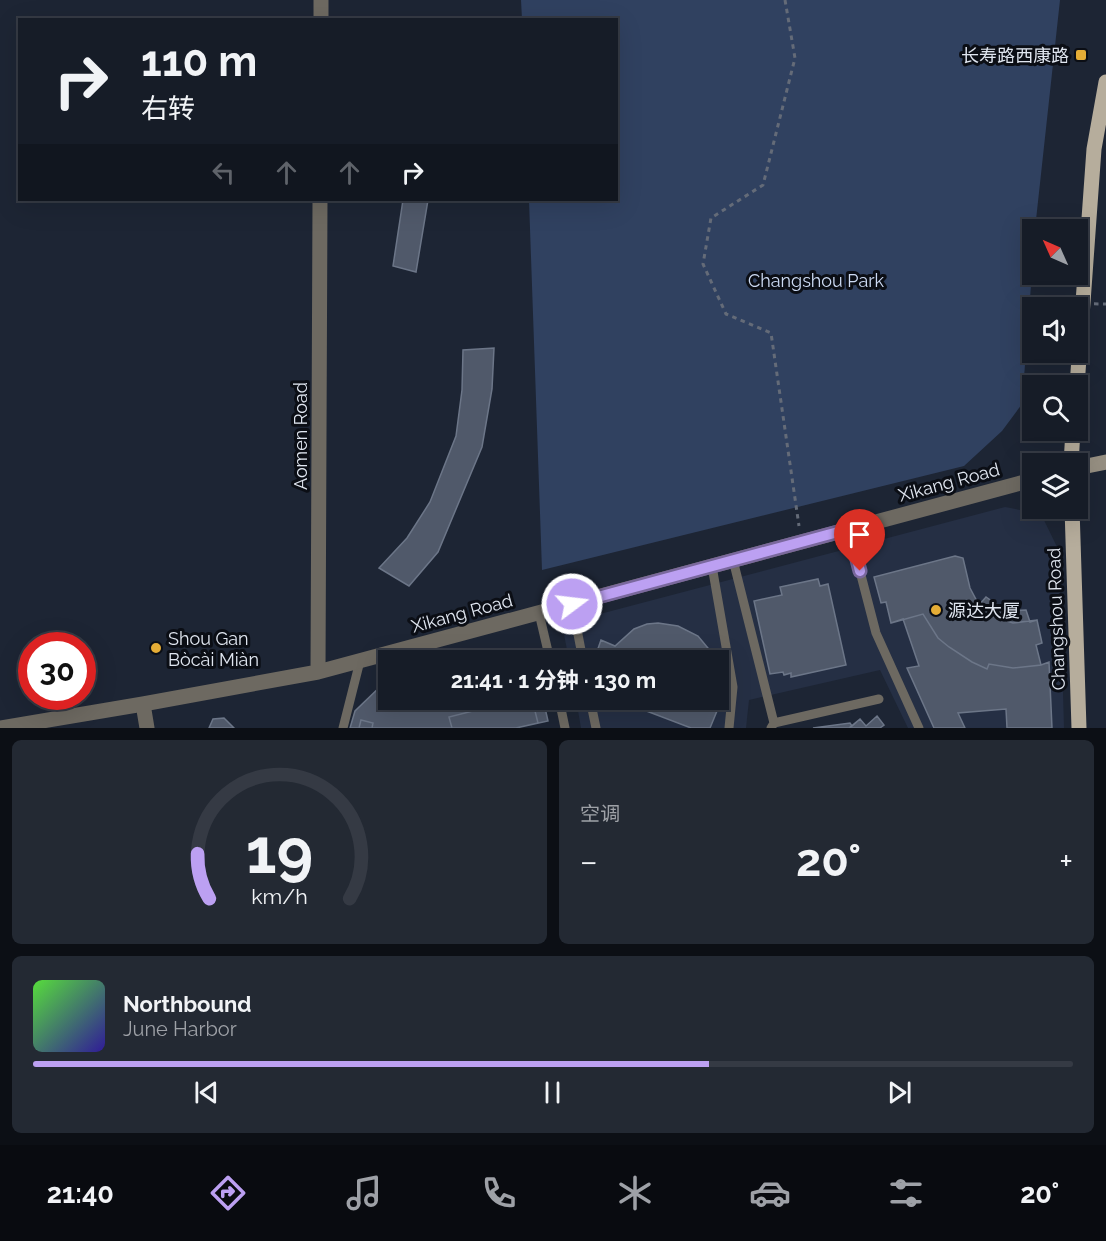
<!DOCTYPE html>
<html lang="zh">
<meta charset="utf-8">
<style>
body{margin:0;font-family:Raleway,"Noto Sans SC",sans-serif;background:#232933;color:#f1f3f6;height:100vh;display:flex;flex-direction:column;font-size:22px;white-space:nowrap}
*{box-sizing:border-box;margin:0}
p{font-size:20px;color:#9ea1a7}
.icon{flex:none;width:33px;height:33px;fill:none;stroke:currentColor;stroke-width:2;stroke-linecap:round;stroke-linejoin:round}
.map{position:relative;height:728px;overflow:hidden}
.panel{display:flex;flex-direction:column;gap:12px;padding:12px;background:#0c0f15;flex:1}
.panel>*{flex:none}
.banner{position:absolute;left:18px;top:18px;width:600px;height:183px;border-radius:0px;box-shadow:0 6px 24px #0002,0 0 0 2px #353a44;background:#161c27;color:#f1f3f6;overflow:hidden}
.needle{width:39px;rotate:315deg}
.controls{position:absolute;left:1022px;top:219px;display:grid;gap:12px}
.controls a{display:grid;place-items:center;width:66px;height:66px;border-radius:0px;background:#161c27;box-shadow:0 6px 24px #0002,0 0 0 2px #353a44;font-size:30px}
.speed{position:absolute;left:18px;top:632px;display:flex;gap:12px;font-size:30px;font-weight:700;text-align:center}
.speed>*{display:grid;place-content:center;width:78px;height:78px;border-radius:50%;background:#161c27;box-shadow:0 6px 24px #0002,0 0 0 2px #353a44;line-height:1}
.speed .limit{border:9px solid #d22;background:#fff;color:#111}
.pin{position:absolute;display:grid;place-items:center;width:51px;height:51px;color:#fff;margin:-62px -26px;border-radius:50% 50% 50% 0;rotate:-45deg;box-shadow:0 0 6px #0007}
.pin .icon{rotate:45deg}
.me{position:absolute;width:66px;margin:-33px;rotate:75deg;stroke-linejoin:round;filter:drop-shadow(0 0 4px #0008)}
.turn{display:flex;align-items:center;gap:21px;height:126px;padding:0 24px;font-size:27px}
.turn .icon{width:78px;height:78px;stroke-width:2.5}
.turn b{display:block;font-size:42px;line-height:51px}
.lanes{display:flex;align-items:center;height:57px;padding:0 24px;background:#0003;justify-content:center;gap:30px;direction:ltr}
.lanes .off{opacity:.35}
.big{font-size:45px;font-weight:700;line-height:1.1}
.panel .tile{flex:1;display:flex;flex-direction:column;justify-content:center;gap:9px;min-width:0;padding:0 21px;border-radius:9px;background:#232933}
.panel .dial{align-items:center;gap:0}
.dial svg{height:156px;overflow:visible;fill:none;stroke:#353a44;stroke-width:7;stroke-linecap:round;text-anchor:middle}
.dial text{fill:#f1f3f6;stroke:none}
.song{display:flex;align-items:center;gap:18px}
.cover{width:72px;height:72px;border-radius:9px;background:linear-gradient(135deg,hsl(110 70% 55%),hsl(250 70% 35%))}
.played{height:6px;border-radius:3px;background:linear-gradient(90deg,#bca0f2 65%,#353a44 65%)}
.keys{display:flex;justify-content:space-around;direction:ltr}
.heat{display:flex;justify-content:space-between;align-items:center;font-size:33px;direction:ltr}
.panel .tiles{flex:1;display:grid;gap:12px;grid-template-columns:1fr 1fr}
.tile:last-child{grid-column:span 2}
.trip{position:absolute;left:378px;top:650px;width:351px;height:60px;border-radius:0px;background:#161c27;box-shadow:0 6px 24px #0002,0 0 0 2px #353a44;font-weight:700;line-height:60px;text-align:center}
.dock{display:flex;height:96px;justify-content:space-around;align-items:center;background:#090b10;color:#9ea1a7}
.dock .icon{width:42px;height:42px}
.dock .current{color:#bca0f2}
.dock b{font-size:27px;color:#f1f3f6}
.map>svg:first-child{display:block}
.built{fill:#252f44}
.green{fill:#304160}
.building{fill:#50596a;stroke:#6c7688;stroke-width:1.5}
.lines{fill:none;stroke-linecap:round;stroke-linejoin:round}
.path{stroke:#646b78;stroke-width:3;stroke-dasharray:4.5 4.5;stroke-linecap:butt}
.lane{stroke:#6d6961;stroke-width:9}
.street{stroke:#6d6961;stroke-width:15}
.secondary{stroke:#968f82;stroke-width:15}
.primary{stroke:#b6ad9c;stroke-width:15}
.path-bridge{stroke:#646b78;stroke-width:3;stroke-dasharray:4.5 4.5;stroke-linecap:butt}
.route-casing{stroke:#7a689d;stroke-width:15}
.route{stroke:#bca0f2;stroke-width:10}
.poi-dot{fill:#e5ad36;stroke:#0b0e15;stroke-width:2}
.labels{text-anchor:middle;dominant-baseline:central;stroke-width:6;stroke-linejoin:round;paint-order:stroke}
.poi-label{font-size:18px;fill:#e0e6f0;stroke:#0b0e15;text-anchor:start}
.park-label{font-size:18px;fill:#cddbf4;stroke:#0b0e15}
.street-label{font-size:18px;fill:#e0e6f0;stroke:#0b0e15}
</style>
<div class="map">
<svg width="1106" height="728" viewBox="0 0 1106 728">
<rect width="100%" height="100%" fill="#1d2534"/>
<path class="built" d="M1005 507 1041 514 1059 551 1064 728H908L880 670 749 700 746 728H581L576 699H718V660H569L562 624Z"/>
<path class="green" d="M521 0H1060L1035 229 1032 230V272L1022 404 1002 431 964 466 542 570 529 200H616V20L522 19Z"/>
<path class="building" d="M403 200H428L416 272 393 266Z
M494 348 492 389 482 447 438 552 409 586 379 568 407 538 430 502 456 436 462 390 463 350Z
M955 556 963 558 970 588 979 605 986 597 1003 609 1010 611 1026 610 1030 622 1037 620 1042 643 1036 645 1041 665 1049 662 1052 728H1007L1006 709 958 713 965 728H934L907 668 919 666 903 619 891 623 886 602 881 603 874 577Z
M955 556 963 558 970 588 979 605 994 617 1013 623 1037 620 1042 643 1036 645 1041 665 1013 668 989 664 987 669 972 662 949 647 938 638 923 614 891 623 886 602 881 603 874 577Z
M818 579 820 586 828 584 846 665 791 677V673L784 675 783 672 770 674 754 601 782 595 780 587Z
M658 623 678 626 698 636 712 653 715 660H594L601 640 615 646 634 629 647 624Z
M532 650 534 660H488Z
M388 683V699H543L548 721 516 728H350L355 711 382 685Z
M440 699H504L505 703 532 699 538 723 516 728H452L449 717 477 710 474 701 442 709Z
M615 699H716L715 704 719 706 710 728H691Z
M877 716 884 725 880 728H849L860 719 866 726Z
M877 716 884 725 880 728H813L850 723 852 726 860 719 866 726Z
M224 718 234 728H209L213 719Z
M361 720 373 723 372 728H359Z"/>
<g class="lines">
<path class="path" d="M785 0 795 58 763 185 711 218 703 264 726 314 771 333 799 526"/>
<path class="lane" d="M849 529 876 633 919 728
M733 560 774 723 771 728
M712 566 733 687 729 728
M572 604 583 660
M539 613 550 660
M559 699 565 728
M590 699 596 728
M774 723 879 699
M343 728 360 661"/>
<path class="street" d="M321 20V0
M318 672 320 200
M143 704 147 728
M1 728 143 704 318 672 1032 480"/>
<path class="secondary" d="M1077 468 1106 462"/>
<path class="primary" d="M1077 386 1094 149 1106 82
M1071 464 1073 430
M1072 508 1079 728"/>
<path class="path-bridge" d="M1040 303 1106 304"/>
</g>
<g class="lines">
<g class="route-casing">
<path id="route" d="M572 604 849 529 860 571"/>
</g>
<use href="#route" class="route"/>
</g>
<g class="poi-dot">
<rect x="1075" y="49" width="12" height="12" rx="3"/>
<circle cx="936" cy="610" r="6"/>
<circle cx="156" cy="648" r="6"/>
</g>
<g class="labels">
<g class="poi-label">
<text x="1069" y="55" text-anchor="end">长寿路西康路</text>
<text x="948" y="610">源达大厦</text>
<text x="168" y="638">Shou Gan<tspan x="168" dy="21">Bòcài Miàn</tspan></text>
</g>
<g class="park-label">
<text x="816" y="280">Changshou Park</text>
</g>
<g class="street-label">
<text transform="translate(300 436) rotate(-90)">Aomen Road</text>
<text transform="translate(949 482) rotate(-15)">Xikang Road</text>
<text transform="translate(462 613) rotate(-15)">Xikang Road</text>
<text transform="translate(1056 619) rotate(-92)">Changshou Road</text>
</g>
</g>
</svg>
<div class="controls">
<a><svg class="needle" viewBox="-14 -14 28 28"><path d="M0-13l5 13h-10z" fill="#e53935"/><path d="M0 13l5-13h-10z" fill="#9ea1a7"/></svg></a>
<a><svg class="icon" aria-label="sound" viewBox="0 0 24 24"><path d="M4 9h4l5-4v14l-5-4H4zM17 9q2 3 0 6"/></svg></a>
<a><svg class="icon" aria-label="search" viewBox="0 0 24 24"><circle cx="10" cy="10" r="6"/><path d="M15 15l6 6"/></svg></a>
<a><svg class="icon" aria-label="layers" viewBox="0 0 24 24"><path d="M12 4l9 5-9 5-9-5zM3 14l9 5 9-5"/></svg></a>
</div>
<div class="speed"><div class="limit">30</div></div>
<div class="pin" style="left:860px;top:571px;background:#d93025"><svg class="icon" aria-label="arrive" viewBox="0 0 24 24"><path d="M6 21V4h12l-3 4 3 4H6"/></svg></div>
<svg class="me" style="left:572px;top:604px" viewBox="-20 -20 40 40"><circle r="17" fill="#bca0f2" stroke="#fff" stroke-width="3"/><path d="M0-11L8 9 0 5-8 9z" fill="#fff"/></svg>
<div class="trip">21:41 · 1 分钟 · 130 m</div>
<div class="banner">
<div class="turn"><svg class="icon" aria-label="right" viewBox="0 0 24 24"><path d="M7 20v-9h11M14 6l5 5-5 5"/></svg><div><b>110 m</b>右转</div></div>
<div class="lanes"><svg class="icon off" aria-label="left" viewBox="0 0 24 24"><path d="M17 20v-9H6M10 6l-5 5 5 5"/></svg><svg class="icon off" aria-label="ahead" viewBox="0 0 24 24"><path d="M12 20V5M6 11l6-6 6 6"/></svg><svg class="icon off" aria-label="ahead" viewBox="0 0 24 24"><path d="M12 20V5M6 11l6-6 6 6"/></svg><svg class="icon" aria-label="right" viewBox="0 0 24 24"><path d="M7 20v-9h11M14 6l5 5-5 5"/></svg></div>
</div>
</div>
<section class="panel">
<div class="tiles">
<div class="tile dial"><svg viewBox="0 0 100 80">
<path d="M14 69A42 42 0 1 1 86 69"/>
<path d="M14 69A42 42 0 0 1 8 46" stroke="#bca0f2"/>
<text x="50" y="56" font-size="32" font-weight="700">19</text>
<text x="50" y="72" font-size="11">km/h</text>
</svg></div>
<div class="tile"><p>空调</p>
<div class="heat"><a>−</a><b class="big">20°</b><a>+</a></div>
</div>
<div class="tile">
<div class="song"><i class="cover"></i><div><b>Northbound</b><p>June Harbor</p></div></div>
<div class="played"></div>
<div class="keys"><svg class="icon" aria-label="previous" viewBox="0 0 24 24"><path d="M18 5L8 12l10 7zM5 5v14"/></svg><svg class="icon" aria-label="pause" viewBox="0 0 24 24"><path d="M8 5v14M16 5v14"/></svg><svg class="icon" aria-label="next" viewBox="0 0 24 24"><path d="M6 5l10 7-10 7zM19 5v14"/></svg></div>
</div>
</div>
</section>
<nav class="dock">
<b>21:40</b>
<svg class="icon current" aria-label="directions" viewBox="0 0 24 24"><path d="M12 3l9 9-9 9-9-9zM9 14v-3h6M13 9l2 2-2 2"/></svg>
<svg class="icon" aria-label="music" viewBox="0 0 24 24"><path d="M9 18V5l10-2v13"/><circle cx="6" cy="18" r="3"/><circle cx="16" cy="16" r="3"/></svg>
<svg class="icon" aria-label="phone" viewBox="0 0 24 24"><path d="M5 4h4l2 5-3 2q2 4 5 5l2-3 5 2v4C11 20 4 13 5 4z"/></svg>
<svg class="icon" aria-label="climate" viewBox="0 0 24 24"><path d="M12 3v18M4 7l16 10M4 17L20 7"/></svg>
<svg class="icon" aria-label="car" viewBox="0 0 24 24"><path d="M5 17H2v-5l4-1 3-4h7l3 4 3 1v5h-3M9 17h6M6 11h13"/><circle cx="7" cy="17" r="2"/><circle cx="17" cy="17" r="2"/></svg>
<svg class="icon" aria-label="filters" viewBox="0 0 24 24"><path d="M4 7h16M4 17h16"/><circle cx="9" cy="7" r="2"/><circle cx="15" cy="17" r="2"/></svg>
<b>20°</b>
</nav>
